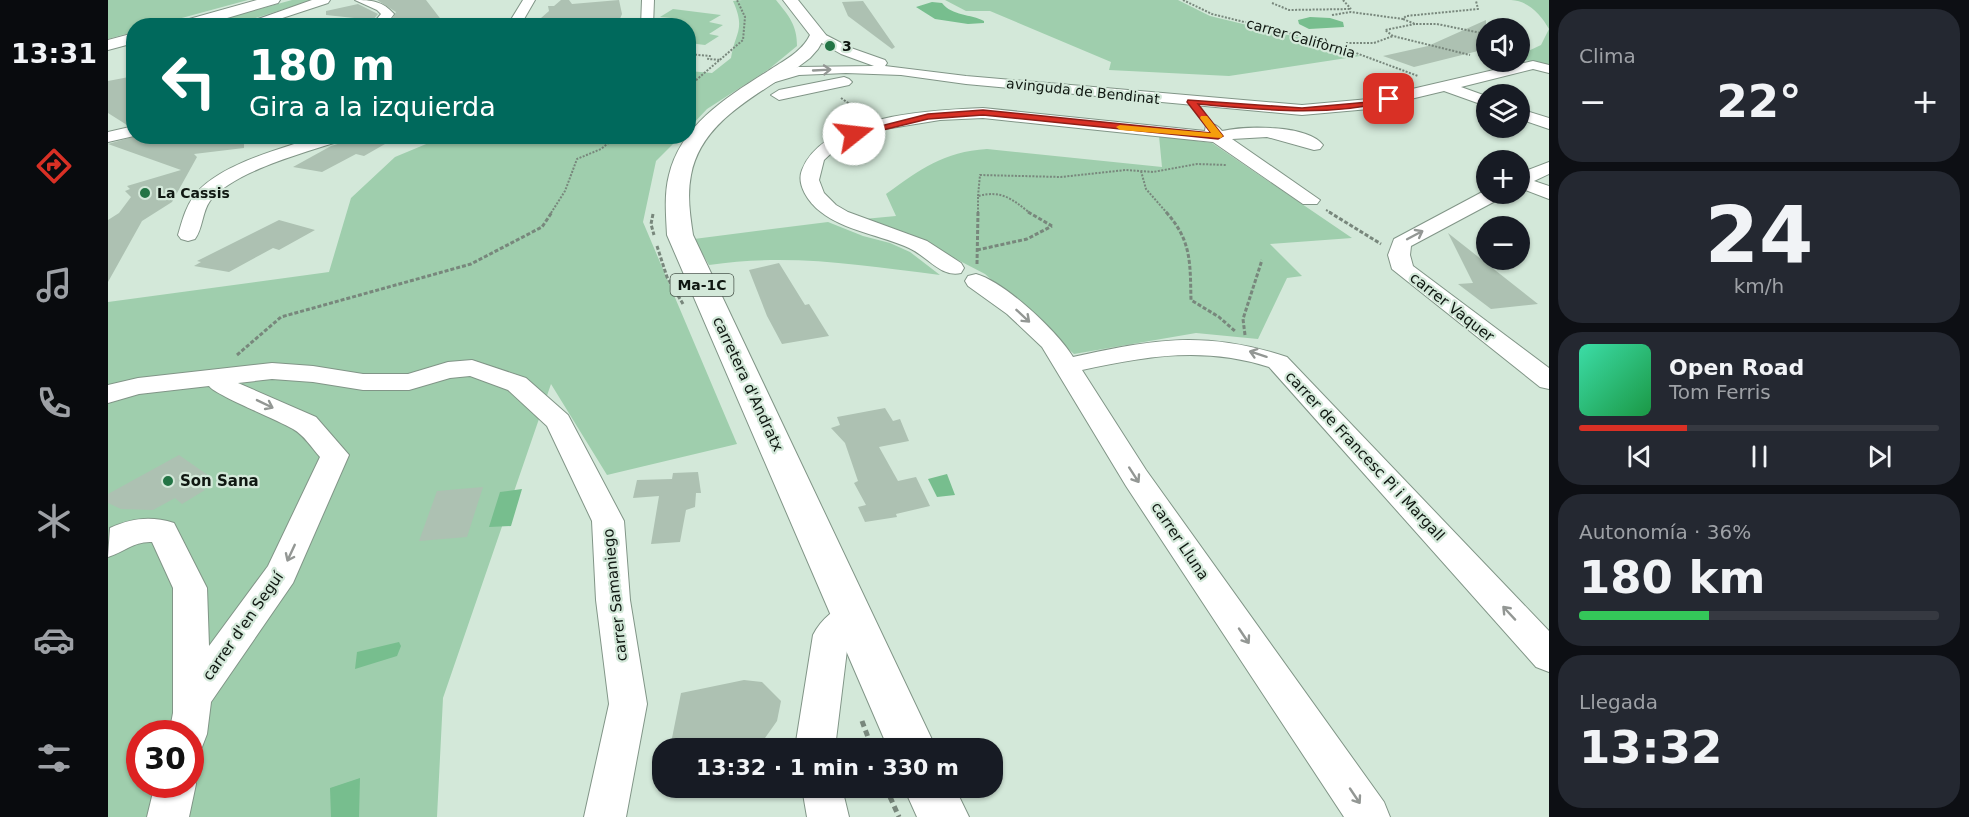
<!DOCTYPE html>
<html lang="es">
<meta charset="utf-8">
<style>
body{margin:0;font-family:"DejaVu Sans",sans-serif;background:#242831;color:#f1f3f6;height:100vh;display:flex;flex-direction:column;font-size:22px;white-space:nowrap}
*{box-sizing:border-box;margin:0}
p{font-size:20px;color:#9ea1a6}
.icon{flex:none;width:33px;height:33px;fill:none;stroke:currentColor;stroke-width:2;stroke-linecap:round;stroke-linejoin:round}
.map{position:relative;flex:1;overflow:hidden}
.details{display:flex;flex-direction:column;gap:9px;padding:9px;background:#0d0f14;width:420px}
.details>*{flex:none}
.top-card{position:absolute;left:18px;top:18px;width:570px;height:126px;border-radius:24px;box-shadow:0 2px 4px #0004;background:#00695c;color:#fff;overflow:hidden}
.tools{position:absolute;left:1368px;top:18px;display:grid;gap:12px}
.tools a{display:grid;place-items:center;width:54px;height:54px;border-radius:50%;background:#171b24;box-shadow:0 2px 4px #0004;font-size:30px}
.speed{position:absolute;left:18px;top:720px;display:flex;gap:12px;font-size:30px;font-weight:700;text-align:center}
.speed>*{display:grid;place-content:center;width:78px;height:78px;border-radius:50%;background:#171b24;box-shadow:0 2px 4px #0004;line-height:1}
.speed .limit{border:9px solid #d22;background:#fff;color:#111}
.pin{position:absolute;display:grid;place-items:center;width:51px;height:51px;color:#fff;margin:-26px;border-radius:12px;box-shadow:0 3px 9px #0006}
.me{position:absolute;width:66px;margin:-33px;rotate:74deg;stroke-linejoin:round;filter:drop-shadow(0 0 4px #0008)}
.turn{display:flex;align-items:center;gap:21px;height:126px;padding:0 24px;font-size:27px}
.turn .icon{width:78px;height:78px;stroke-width:2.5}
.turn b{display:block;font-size:42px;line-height:51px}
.big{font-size:45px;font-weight:700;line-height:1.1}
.details .widget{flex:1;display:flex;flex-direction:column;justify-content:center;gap:9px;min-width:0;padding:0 21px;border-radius:24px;background:#242831}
.details .dial{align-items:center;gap:0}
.dial b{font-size:78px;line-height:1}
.song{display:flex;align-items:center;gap:18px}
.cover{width:72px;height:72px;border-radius:9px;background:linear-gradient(135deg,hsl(160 70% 55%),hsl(140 70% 35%))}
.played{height:6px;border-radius:3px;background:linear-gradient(90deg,#d93025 30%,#363941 30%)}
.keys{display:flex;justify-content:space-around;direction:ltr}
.heat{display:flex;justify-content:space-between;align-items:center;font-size:33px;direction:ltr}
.charge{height:9px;border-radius:4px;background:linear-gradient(90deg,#34c759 36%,#363941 0)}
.trip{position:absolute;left:544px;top:738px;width:351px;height:60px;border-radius:24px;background:#171b24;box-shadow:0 2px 4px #0004;font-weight:700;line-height:60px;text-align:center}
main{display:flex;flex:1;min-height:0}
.tab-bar{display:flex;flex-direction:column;width:108px;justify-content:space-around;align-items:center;background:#090b0e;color:#9ea1a6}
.tab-bar .icon{width:42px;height:42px}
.tab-bar .current{color:#d93025}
.tab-bar b{font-size:27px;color:#f1f3f6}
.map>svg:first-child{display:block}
.green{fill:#9fcead;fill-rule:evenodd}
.water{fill:#77be8e}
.building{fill:#adc1b2}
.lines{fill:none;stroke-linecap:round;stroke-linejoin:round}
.minor-casing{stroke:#819587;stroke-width:2}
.primary-casing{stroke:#819587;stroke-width:2}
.motorway-casing{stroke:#819587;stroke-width:2}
.path-far2{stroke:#78877c;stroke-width:2;stroke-dasharray:2 1.5;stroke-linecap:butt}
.path-far1{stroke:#78877c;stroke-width:3;stroke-dasharray:4 2;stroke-linecap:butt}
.path{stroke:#78877c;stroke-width:5;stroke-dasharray:6 4;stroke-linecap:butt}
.minor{fill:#fff;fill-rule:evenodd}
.primary{fill:#fff;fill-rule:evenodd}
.motorway{fill:#fff;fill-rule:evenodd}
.oneway{stroke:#939794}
.route{fill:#d93025;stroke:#8d1f18;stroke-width:1.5}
.slow{fill:#f59e0b}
.poi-dot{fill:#237445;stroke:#d3e8d9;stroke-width:2}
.labels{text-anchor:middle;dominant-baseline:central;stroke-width:4.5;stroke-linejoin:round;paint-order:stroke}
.far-street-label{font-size:14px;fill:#0f1711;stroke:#d3e8d9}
.far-poi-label{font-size:14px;font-weight:bold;fill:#0f1711;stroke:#d3e8d9;text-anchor:start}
.shield{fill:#d3e8d9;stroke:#4a564d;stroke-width:1.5}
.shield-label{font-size:14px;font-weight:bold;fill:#0f1711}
.street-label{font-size:15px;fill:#0f1711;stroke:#d3e8d9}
.poi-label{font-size:15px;font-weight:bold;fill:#0f1711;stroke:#d3e8d9;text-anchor:start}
</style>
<main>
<nav class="tab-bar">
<b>13:31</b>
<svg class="icon current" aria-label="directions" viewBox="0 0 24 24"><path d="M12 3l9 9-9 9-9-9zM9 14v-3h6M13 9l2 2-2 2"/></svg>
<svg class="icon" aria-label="music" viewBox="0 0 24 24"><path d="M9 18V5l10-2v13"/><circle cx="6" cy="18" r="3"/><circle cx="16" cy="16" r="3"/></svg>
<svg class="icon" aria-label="phone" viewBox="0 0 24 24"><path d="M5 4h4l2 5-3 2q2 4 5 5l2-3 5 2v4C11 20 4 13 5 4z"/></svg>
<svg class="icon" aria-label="climate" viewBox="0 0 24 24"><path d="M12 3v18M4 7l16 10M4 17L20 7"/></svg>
<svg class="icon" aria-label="car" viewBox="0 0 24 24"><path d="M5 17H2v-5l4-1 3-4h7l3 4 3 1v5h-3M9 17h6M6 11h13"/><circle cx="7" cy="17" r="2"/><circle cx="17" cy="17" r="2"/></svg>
<svg class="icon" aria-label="filters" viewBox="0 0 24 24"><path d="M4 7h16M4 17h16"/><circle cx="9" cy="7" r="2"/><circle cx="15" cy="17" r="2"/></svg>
</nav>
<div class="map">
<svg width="1441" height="817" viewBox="0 0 1441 817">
<rect width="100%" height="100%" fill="#d3e8d9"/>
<path class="green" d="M0 0H140L48 25 26 26 25 32 0 39Z
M184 0H205L125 25 90 26Z
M634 0H668C681 16 689 25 689 46L661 69 599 109 581 128V71L604 73 623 58C627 32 638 30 625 1Z
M837 0H1070L1102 16 1201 40 1252 56 1121 76 1001 70 1003 62 882 11H858Z
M1403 0H1441V65L1412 59V55L1433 45 1441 29C1433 15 1421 1 1403 0Z
M565 9 613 15 601 22 615 25 601 34 611 36 597 45 581 43 580 26 550 25 563 18 552 17Z
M1051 136 1104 143 1244 238 1162 244 1194 276 1179 278 1150 339 1088 333 966 354 877 274 796 232 756 219 788 216 778 194C813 169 835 152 879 149L1054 167Z
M335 137H572L548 161 535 222 629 444 499 475 443 384 335 698 329 817H0V302L221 272 243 198 287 157ZM32 734H82V784H32Z
M720 222 755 236 782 243 802 252 832 275C752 265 681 253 601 265L586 239Z"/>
<path class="water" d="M824 2 834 3C844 16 863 14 876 21V23L860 24 827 19 808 7Z
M1202 17 1222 18 1235 22 1236 27 1201 29 1191 24 1190 20Z
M839 474 847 495 829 497 820 479Z
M414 489 403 526 381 527 392 492Z
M291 642 293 646 289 656 247 669 249 652Z
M252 778 251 817H223L222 788Z"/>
<path class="building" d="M269 0H318L338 26H290L294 22 283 21 288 12Z
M453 0H461L464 4 511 0 514 14 509 26H485L486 20 433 18 441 11 440 6H446Z
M755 1 787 47 784 49 740 16 734 2Z
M250 4 270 14 265 20 218 15V11Z
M1378 20V49L1306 67 1275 56 1320 46Z
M26 76V124L19 125 0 113V81Z
M28 136H136V148L86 154 89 157 64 202 34 221 0 282V220L11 213 23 197 17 191 22 189 19 186 73 170 0 144Z
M240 136H291L256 156 248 154 214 172 185 167 223 146 236 142Z
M171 220 207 230 171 250 165 248 121 272 86 266 93 262 89 261Z
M1340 233 1430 304 1383 309 1350 284 1365 283Z
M671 263 697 305 701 304 721 336 674 344 659 316 641 270Z
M777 408 785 421 792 419 801 441 771 447 790 481 808 477 822 506 788 514 789 517 757 522 750 507 758 505 746 483 750 481 737 443 723 428 732 425 729 417Z
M71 455 104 478 88 485 97 490 74 504 67 498 45 510 13 509 0 503V494Z
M590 472 593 493H588L587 507 578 510 572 542 543 544 551 496 525 498 529 480 564 479 565 473Z
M375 487 359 537 311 541 329 491Z
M636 680 654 682 673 701 669 721 650 748H562L573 693Z"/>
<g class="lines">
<g class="minor-casing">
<path id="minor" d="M204 0H222L220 3 150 26H130Z
M247 0C263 0 275 1 286 14L277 26H263L273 14 269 10Z
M415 0H427L412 26H399Z
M534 0H546L545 26H533Z
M710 31 743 48 777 60 779 63 777 66 858 76 1194 105 1261 99 1425 61 1441 65V73L1425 69 1353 87 1378 96V106L1336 91 1261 109 1194 115 858 84 793 75 738 73 691 75 657 85 652 84 650 81 652 78 690 67 766 66 733 54 705 38 703 35 705 32Z
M736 77 741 79 744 82 741 85 671 100 663 95 671 90Z
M875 108 1097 131 1098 125C1106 123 1109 125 1114 131 1137 126 1199 124 1215 145L1212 149 1206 150 1159 137 1124 139 1212 200 1209 204H1195L1105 142 875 118 832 120 777 129 753 137 730 147 716 160 711 180 716 193 728 205 740 212 819 241 853 263 856 268 853 273C833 278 819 256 801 248 775 236 735 230 713 212 701 203 688 185 694 170 715 115 824 110 875 108Z
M1412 109 1441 118V129L1412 119Z
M26 126V136L0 142V132Z
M211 136H237L235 140C199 152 125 171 102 201 94 212 95 228 87 239L80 241 73 239 70 235C74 222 77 208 86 196 110 164 173 149 211 136Z
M1441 162V174L1426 181 1441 186V199L1412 188V173Z
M1378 190V194H1396L1393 198 1303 246 1302 255 1305 266 1441 368V389L1432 387 1284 269 1280 255 1286 239Z
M868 274C897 282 949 331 965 357 1047 339 1097 330 1179 357L1441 631V672L1428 667 1161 367C1096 346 1039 356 974 370L1038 470 1276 802 1282 817H1236L1018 486 934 347 899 314 860 286 857 281 860 276Z
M364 360 418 378 460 415 516 521 522 600 539 704 518 817H476L501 704 488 600 484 521 439 426 400 390 362 376 342 378 301 390H255L205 382 164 379 130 383 208 417 241 455 185 583 103 702 99 734 94 747 82 751V734H61L65 713V588L44 542C26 541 16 552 0 557L2 528C24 518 43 516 66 523L99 588 101 646 160 566 212 457C204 448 196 435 185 429 170 420 107 395 101 386L31 394 0 403V385L30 378 164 363 205 366 255 374H300L340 362Z
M745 601 757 606 762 616 757 626 740 642 727 748H687L705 635C713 619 728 607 745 601Z
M82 770 88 784 81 817H39L47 784H82Z
M694 788H734L741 817H699Z"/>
</g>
<g class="primary-casing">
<path id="primary" d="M675 0H690L718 35 710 49 702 58C659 92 594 116 583 175 579 195 582 215 585 235L828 748H780L559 235C558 215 556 194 561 175 573 125 619 97 660 71 675 61 694 52 702 35Z
M796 788H847L861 817H809Z"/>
</g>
<g class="motorway-casing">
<path id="motorway" d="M149 0H172L170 3 92 26H65L67 23Z
M26 33V43L0 50V40Z"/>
</g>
<path class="path-far2" d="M1075 0 1104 14 1221 43 1310 76
M1235 0 1243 9
M1164 3 1181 10 1243 9
M1224 15 1243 12 1295 19 1298 16 1370 9 1368 1
M1295 19 1307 24H1329L1378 34
M1307 24 1277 30 1285 36 1362 55
M1238 43H1266L1285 36
M580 54 602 56 600 59 613 60
M580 87 635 40 637 17 629 0
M733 98 756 114
M1033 171 1038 189 1059 213
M870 196 872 175 953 177 1018 170 1045 172 1089 164 1119 165
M1218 210 1224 213
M443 213 457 191 469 159 493 149 509 136
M870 213V196C894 190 904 199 922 213"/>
<path class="path-far1" d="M920 212 944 226
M1058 212C1084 241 1082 263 1083 300L1111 317 1128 332
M1221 212 1273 244
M545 214 543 224 546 235
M549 246 559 277 575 304
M869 250 919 239 944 226
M869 264 870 212
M1137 335 1135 319 1154 260
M129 355 173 317 363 264 434 227 444 212"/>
<path class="path" d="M754 721 764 748
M778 788 791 817"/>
<use href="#minor" class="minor"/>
<use href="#primary" class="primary"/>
<use href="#motorway" class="motorway"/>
</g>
<defs><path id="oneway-shaft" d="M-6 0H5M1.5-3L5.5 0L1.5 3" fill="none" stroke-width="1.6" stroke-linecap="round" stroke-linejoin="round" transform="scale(1.5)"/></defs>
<g class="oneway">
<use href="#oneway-shaft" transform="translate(714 70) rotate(-3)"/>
<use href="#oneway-shaft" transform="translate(1307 235) rotate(-28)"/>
<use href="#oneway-shaft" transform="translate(915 316) rotate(43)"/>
<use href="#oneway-shaft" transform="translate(1150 354) rotate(-162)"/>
<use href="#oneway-shaft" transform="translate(157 404) rotate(26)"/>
<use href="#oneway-shaft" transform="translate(1026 475) rotate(57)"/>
<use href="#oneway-shaft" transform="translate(183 553) rotate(115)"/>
<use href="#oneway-shaft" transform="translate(1401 613) rotate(-133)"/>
<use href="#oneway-shaft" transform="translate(1136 636) rotate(56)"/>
<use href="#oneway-shaft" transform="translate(1247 796) rotate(56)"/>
</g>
<path class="route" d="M1281 97 1285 99 1284 101C1217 117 1157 110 1090 104L1115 136 1110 139 875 115 820 119 746 137 741 134 820 114 875 110 1103 133 1079 102 1080 100 1194 108 1261 102Z"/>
<path class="slow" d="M1093 116H1099L1115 136 1113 138 1012 130 1008 127 1012 125 1103 133 1092 118Z"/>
<g class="poi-dot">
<circle cx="722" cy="46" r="6"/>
<circle cx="37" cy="193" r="6"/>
<circle cx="60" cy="481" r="6"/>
</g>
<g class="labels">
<g class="far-street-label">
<text transform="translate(1193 38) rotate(16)">carrer Califòrnia</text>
<text transform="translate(975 91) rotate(6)">avinguda de Bendinat</text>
</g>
<g class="far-poi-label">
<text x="734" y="46">3</text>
<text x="49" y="193">La Cassis</text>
</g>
<rect class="shield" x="562.5" y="274" width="63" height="22" rx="4.5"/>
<g class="shield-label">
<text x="594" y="285">Ma-1C</text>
</g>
<g class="street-label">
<text transform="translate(1344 307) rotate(38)">carrer Vaquer</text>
<text transform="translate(640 384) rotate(65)">carretera d'Andratx</text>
<text transform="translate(1257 456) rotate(47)">carrer de Francesc Pi i Margall</text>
<text transform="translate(1072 541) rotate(56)">carrer Lluna</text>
<text transform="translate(507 595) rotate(-96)">carrer Samaniego</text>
<text transform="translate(135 626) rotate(-55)">carrer d'en Seguí</text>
</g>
<g class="poi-label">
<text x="72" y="481">Son Sana</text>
</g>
</g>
</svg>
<div class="tools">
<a><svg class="icon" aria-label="sound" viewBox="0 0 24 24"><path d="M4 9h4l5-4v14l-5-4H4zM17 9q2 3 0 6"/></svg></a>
<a><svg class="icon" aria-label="layers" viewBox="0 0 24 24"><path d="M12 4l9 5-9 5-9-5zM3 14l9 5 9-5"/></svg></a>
<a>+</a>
<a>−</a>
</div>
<div class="speed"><div class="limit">30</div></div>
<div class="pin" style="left:1281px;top:99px;background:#d93025"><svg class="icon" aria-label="arrive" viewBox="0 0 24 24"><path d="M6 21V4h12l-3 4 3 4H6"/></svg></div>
<svg class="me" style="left:746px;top:134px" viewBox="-20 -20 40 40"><circle r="19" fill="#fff"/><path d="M0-13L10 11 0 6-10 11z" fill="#d93025"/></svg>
<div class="trip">13:32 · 1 min · 330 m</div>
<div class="top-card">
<div class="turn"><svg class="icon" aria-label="left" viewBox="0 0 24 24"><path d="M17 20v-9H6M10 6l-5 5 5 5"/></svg><div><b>180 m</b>Gira a la izquierda</div></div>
</div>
</div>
<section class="details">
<div class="widget"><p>Clima</p>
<div class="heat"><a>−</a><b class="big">22°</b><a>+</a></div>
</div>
<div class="widget dial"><b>24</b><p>km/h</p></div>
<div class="widget">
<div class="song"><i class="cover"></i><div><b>Open Road</b><p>Tom Ferris</p></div></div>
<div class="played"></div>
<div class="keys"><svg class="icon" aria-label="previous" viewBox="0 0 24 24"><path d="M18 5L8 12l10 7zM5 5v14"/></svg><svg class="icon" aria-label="pause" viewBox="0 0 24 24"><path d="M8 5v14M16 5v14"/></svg><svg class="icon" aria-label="next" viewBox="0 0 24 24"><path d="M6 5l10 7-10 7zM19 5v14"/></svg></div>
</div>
<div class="widget"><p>Autonomía · 36%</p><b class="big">180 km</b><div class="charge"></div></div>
<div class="widget"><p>Llegada</p><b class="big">13:32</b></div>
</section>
</main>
